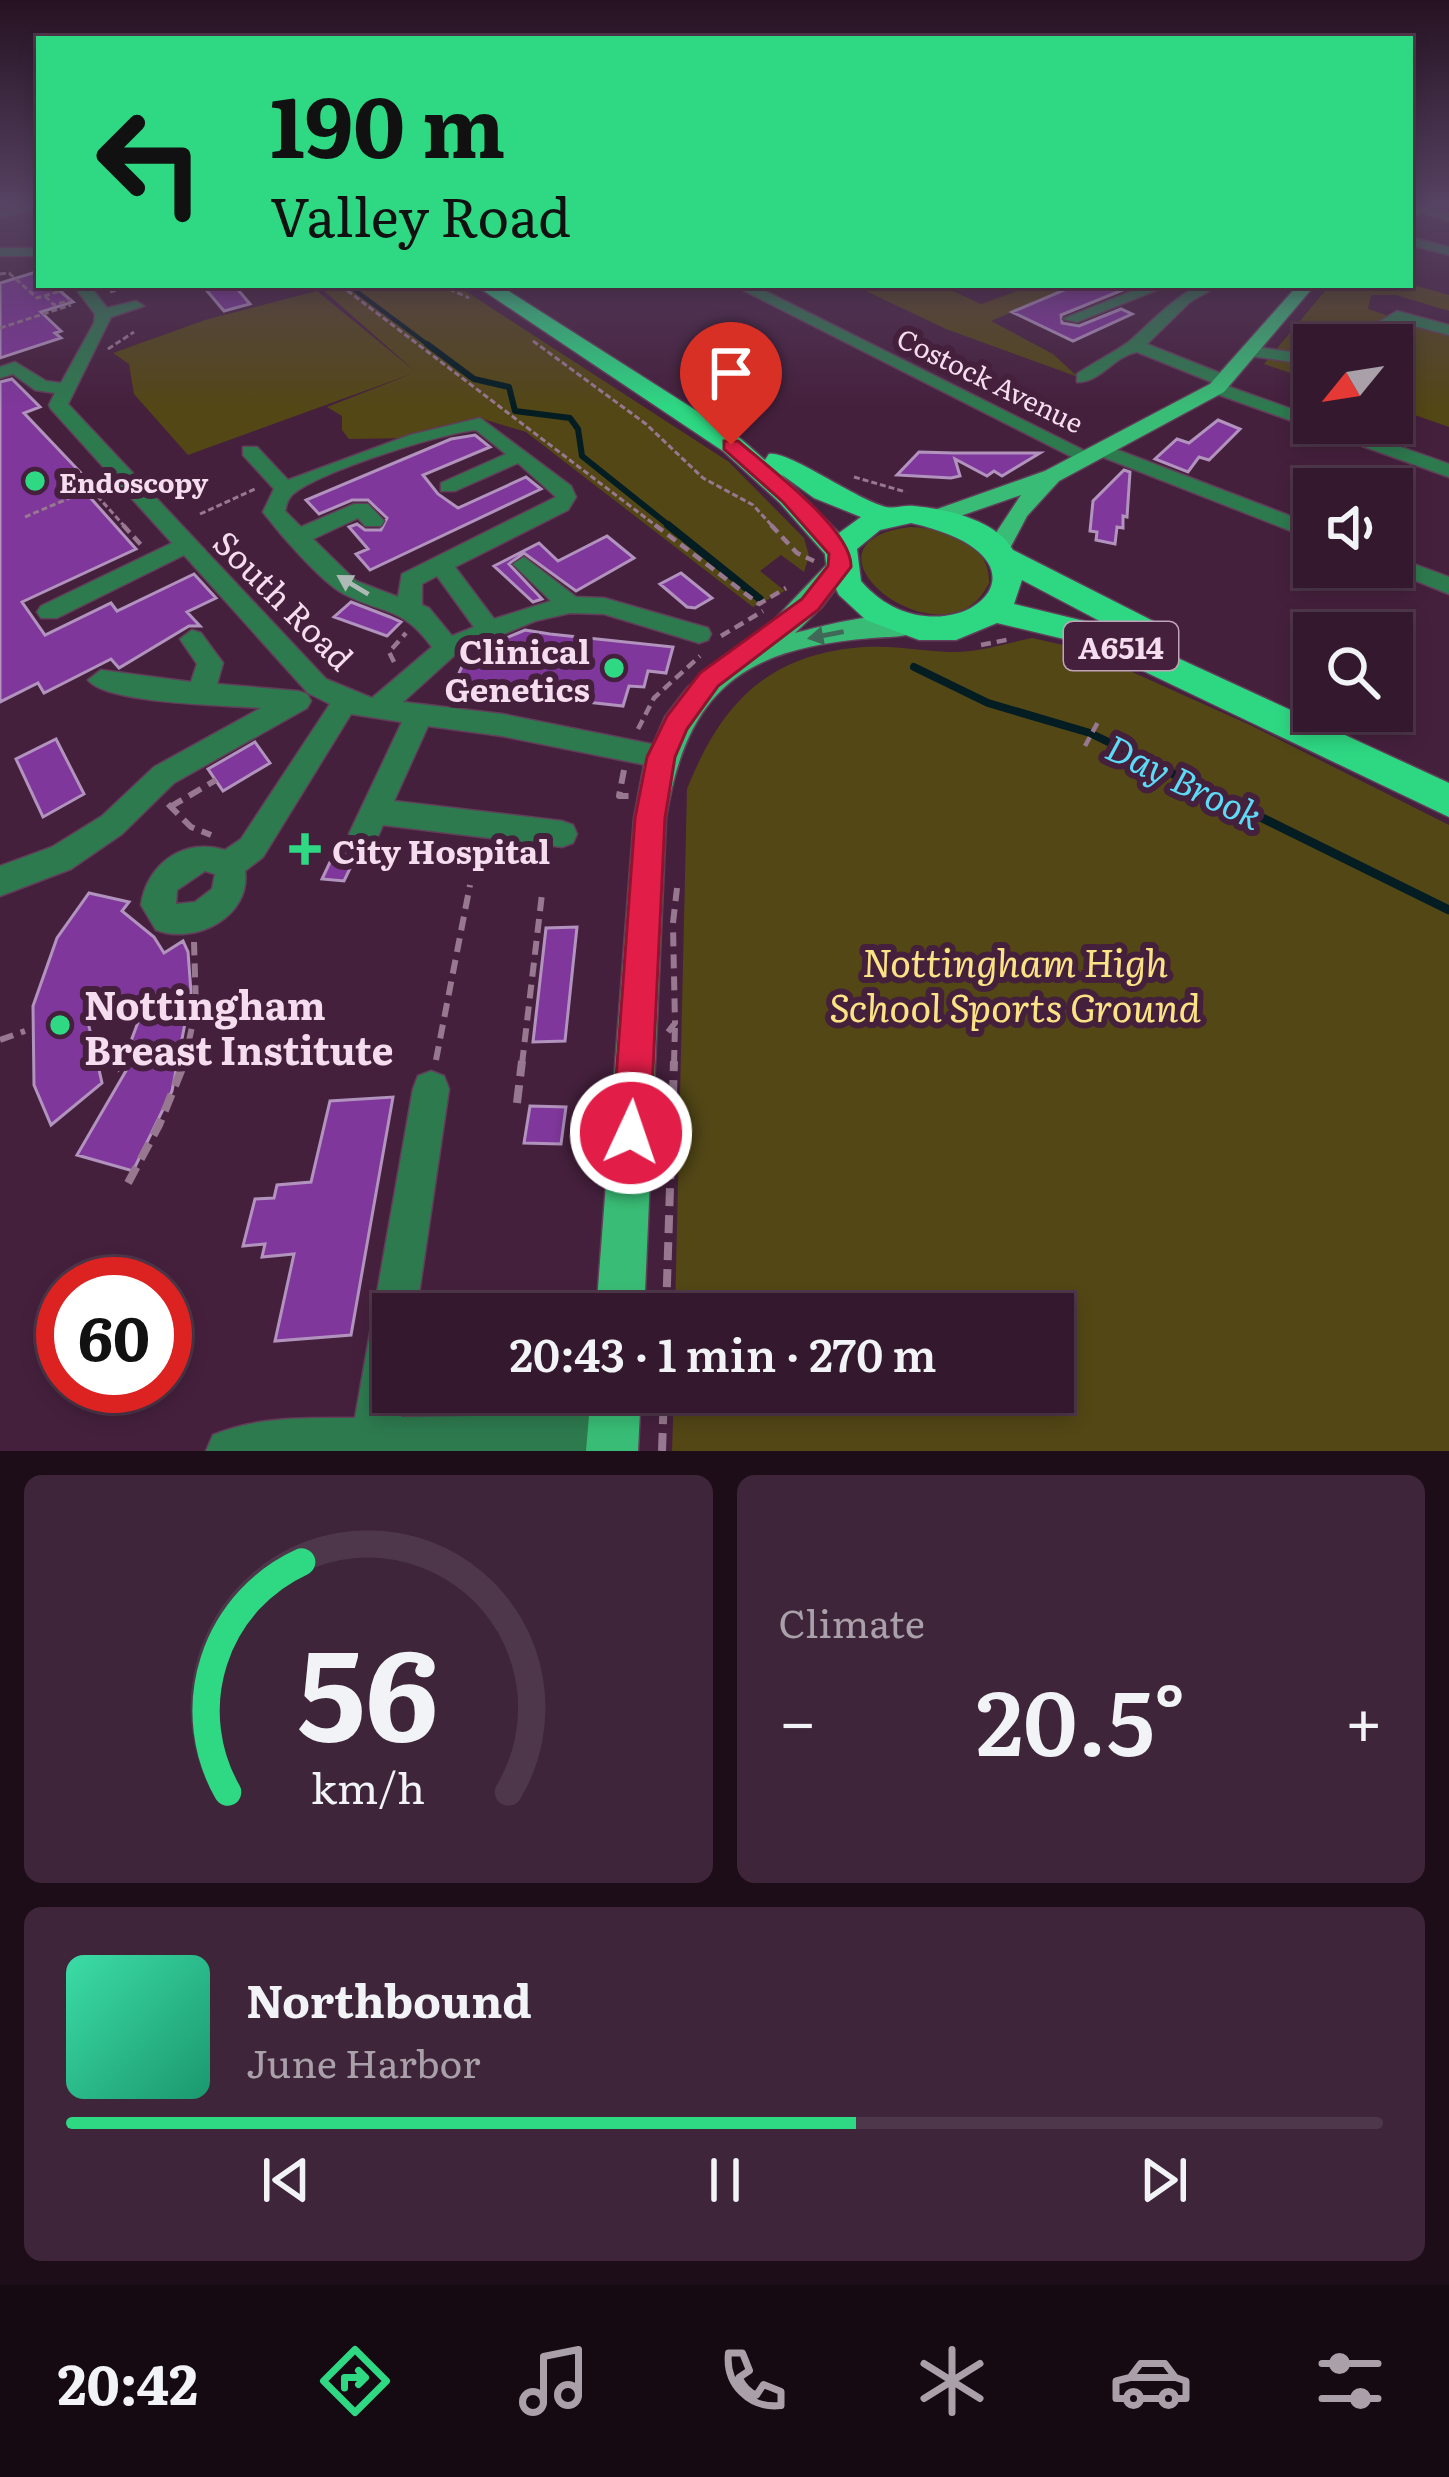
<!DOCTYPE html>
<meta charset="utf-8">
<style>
body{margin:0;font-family:Literata,serif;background:#3f253a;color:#f1f3f6;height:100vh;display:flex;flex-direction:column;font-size:45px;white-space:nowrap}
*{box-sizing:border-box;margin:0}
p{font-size:39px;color:#a9a0aa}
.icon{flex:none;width:66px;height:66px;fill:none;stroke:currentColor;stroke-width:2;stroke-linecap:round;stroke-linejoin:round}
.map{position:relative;height:1451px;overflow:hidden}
.details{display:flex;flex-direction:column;gap:24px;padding:24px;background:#1d0d19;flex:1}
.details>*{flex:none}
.guide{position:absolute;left:36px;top:36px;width:1377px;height:252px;border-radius:0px;box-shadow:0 6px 18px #0003,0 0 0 3px #4e374a;background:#2fd883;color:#111;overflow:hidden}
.needle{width:78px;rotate:240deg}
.fabs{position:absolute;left:1293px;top:324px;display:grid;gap:24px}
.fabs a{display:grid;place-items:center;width:120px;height:120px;border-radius:0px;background:#34182e;box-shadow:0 6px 18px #0003,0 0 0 3px #4e374a;font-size:60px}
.speed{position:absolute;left:36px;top:1257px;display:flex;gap:24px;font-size:60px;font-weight:700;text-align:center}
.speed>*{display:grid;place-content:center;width:156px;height:156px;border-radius:50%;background:#34182e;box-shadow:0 6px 18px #0003,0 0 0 3px #4e374a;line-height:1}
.speed .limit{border:18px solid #d22;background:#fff;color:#111}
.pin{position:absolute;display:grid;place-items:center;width:102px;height:102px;color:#fff;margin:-123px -51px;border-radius:50% 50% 50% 0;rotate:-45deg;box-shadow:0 0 12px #0007}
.pin .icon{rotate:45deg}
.me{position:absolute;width:132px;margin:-66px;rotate:3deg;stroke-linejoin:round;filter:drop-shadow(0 0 9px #0008)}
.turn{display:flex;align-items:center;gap:42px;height:252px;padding:0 36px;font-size:54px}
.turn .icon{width:156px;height:156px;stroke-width:2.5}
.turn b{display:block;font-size:84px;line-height:102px}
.big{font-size:90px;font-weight:600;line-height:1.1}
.details .tile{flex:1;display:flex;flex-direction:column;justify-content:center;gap:18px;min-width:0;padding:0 42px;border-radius:18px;background:#3f253a}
.details .dial{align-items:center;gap:0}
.dial svg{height:312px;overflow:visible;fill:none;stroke:#4e374a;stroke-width:7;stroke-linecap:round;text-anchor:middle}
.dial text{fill:#f1f3f6;stroke:none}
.song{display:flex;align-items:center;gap:36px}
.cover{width:144px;height:144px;border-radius:18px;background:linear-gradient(135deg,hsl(160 70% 55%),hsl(160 70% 35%))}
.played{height:12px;border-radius:6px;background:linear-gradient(90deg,#2fd883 60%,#4e374a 60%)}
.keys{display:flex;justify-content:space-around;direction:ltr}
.heat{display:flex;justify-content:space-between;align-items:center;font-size:66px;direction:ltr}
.details .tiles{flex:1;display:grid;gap:24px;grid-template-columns:1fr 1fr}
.tile:last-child{grid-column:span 2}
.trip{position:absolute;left:372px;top:1293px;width:702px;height:120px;border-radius:0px;background:#34182e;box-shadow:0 6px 18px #0003,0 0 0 3px #4e374a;font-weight:600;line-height:120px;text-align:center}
.tab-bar{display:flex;height:192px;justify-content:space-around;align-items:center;background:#150a12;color:#a9a0aa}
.tab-bar .icon{width:84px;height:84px}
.tab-bar .current{color:#2fd883}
.tab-bar b{font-size:54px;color:#f1f3f6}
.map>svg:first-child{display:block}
.green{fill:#534716}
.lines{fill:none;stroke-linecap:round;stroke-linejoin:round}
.stream-far3{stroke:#031d22;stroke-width:4.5}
.stream-far2{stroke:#031d22;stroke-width:6}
.stream-far1{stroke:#031d22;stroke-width:8}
.stream{stroke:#031d22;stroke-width:9}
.building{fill:#7f379b;stroke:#b193be;stroke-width:3}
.minor-casing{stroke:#613e59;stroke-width:3}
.major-casing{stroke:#613e59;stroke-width:3}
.highway-casing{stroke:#613e59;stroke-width:3}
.path-far3{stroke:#977890;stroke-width:3;stroke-dasharray:6 3;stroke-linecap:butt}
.path-far2{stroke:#977890;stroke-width:4.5;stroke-dasharray:10 6;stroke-linecap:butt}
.path-far1{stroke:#977890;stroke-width:6;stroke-dasharray:14 8;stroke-linecap:butt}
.path{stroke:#977890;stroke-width:8;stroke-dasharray:18 9;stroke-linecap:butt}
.minor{fill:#2e7a4f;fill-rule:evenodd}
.major{fill:#39bd76;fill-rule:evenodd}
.highway{fill:#2ed883;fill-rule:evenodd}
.oneway{fill:#afbab6}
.oneway2{fill:#406757}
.route{fill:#e11d48;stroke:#92132f;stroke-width:3}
.poi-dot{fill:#2fd883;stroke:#45203d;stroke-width:4.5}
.labels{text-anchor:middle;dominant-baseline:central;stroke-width:12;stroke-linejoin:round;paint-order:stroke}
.far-street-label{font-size:27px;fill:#f5dcee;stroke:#45203d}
.far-poi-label{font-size:27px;font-weight:bold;fill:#f5dcee;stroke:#45203d;text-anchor:start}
.shield{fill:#45203d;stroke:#c0a4b9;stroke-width:3}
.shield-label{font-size:30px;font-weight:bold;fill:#f5dcee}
.street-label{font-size:33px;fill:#f5dcee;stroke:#45203d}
.poi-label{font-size:33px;font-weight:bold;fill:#f5dcee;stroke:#45203d;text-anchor:end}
.water-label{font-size:36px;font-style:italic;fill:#5cdaf6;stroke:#45203d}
.near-park-label{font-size:39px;font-style:italic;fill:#fbe385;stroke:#45203d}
.near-poi-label{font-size:39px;font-weight:bold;fill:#f5dcee;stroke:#45203d;text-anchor:start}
</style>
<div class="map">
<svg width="1449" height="1451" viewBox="0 0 1449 1451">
<rect width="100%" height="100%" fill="#45203d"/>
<path class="green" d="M1410 284 1449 295V311L1396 295H1371L1368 309 1449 336V427L1392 407V345H1314V381L1264 364 1330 285Z
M306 285H456L729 462 804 538 809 556 804 572 781 555 760 571 785 591 753 607 526 432 483 419 410 438 349 439 342 430V416L327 407 414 373 188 455 134 394 129 364 113 353 205 320 317 291 416 372 323 290Z
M853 285H940L981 304 1034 285H1076L991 321 1053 354 1078 377 946 329Z
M910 527C944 528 991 542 989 583 947 673 780 543 910 527Z
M1032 638 1081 649 1250 725 1449 825V1451H672L674 1392H1053V1314H675L687 789C721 704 767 654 864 647 896 645 927 652 958 652 982 651 1008 643 1032 638Z"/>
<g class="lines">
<path class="stream-far3" d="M348 285 431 347"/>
<path class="stream-far2" d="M427 344 474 379 509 387 515 411 570 418 578 429 582 456 672 528"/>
<path class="stream-far1" d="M668 525 760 599
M914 667 988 703 1090 733 1149 762"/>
<path class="stream" d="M1143 759 1449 910"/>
</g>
<path class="building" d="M39 271V285H53L73 302 41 312 61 331 55 333 61 338 0 358V283Z
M202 285H234L250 304 224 311Z
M1076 285H1135L1061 315 1062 323 1079 326 1121 309 1132 314 1073 341 1012 312Z
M12 379 40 407 24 413 80 472 71 476 136 549 22 602 45 635 111 603 117 611 194 574 216 598 187 612 200 626H189L119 668 111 659 44 693 38 683 0 702V382Z
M1218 420 1240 429 1209 460 1199 457 1188 472 1155 459 1177 439 1189 443Z
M475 435 490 447 423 475 438 494 458 508 526 477 541 489 370 570 356 554 368 549 349 527 357 524 365 530H381L387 518 368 500H352L319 514 306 500 451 439Z
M919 452 954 453H1040L1002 476 994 471 987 476 955 459 960 476 951 478 897 475Z
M1124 470 1130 472 1127 517 1123 516V528L1117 527 1115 544 1096 540 1097 532 1090 531 1093 501Z
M607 536 634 558 576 591 524 553 509 564 542 599 533 602 494 566 539 543 558 561Z
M681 573 712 598 695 608 687 607 660 584Z
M351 602 390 617 401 622 387 636 334 617Z
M525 630 550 634 673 647 666 673 648 671 644 687 629 686 623 706 586 702 587 698 550 694 551 690 455 682 464 662H470L480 649Z
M56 739 84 794 43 817 16 759Z
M255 742 270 763 223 791 208 769Z
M340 841 359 850 344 881 322 879Z
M89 893 129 902 122 911 154 937 164 953 183 941 188 952 191 992 172 1091 133 1171 77 1155 134 1057 121 1068 144 1006 88 1022 102 1083 51 1125 34 1085 33 1006 57 938Z
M577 927 565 1041 533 1042 546 928Z
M393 1097 351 1335 275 1341 294 1254 262 1257 265 1244 243 1246 255 1199 274 1198 277 1185 311 1182 330 1101Z
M530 1106 566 1107 561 1144 524 1143Z"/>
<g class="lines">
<g class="minor-casing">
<path id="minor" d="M24 205H39V209L0 218V210Z
M1422 205 1449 213V221L1417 212Z
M1410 237 1449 247V255L1410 245Z
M0 248H39V256H0Z
M73 285H89L107 308 136 301 144 306 111 317 68 404 326 679 372 698 432 647C402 606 385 615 344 594 321 582 280 534 263 512L274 489 243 455V447H257L288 480 410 435 480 418 571 486 576 497 568 510 455 567 494 619 551 601 513 564 524 557 576 597 604 598 708 628 711 634 708 640 699 643 604 614 570 613 535 621 456 654 403 702 502 714 661 746 671 749 675 757 671 765 661 768 502 736 428 726 394 801 562 821 573 825 577 834 573 843 562 847 383 825 375 843 364 847 353 843 349 834 402 722 351 714 263 857 245 871C251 917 195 945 156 930L141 905C147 863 185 837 225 850L241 839 330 704 308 693 184 555 57 618H41L37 612 41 606 172 543 51 409 49 405 55 393 35 390 13 374 0 378V367L15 362 46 381 61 383 94 323 95 314ZM476 430 506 454 441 483V491H455L518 463 556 497 402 574 398 597 356 581 313 539 358 518 365 526H381L384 521 368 504H354L301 527 285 511C287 503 287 500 293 494 319 472 441 433 476 430ZM437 576 474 627 452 636 429 608 422 605V584ZM205 871 215 874 212 889 195 902 176 904 177 890Z
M733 285H753L1097 457 1094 461H1080Z
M1147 285H1169L1077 322 1063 319Z
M1199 285H1219L1190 302 1147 344 1230 377 1233 381 1227 386 1314 417V423H1333L1449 464V477L1211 392 1208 388 1214 383 1137 352C1114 356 1100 383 1077 382V374C1091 364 1124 347 1132 339 1154 319 1173 299 1199 285Z
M1397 311 1449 325V335L1399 322 1361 345H1341Z
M1249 346 1314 355V365L1243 355 1241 351Z
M1102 444 1314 525V540L1095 454V446Z
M1392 556 1449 577V594L1384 568 1392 567Z
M192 630 201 633 223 663 217 684 298 691 307 694 311 701 307 708 174 783 122 834 71 869 0 896V866L52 847 102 816 154 767 261 708C226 705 107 704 88 680L101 670 191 682 197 664 180 639Z
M431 1071 444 1076 449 1089 416 1314H393V1392H404L401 1417 613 1414 629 1421 636 1437 630 1451H206L213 1435C258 1416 307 1418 355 1418L413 1089 418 1076Z"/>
</g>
<g class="major-casing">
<path id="major" d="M1419 205H1437L1410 219V209Z
M1298 285H1315L1224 392 1059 481 1027 516 1007 554H989L986 548 1021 495 937 524 925 517 929 512 1045 471 1210 384Z
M839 559 852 567 821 608 795 633C822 626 905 603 924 625 913 639 889 636 872 638 744 648 687 689 666 818L644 1314H596L634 818 644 765 665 717 688 687 773 621 830 561Z
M591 1392H641L638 1451H586Z"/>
</g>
<g class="highway-casing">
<path id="highway" d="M475 285H499L741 439 765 460 769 454C788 450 855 499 886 507 895 509 904 505 914 506 947 509 996 520 1013 550L1159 624 1163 632 1159 640 1145 643 1449 783V817L1089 645 997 623 956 640H919L866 620 839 595 827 571 825 554 780 503 723 451ZM781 474 814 498 861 517 839 533ZM911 523C1084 562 940 673 861 581L857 549 880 530ZM1022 580 1113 628 1014 604Z"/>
</g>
<path class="path-far3" d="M0 274 9 273 37 298 64 290
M340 285 659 528
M441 285 469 298
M110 292 133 285
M45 296 54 305 71 300
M0 328 71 305
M533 341 646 424 703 478 753 505 774 528
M108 349 134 332
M854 477 906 492
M200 514 255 489
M25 517 91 489 126 528"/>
<path class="path-far2" d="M123 525 143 547
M655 525 759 604 786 588
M771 525 797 553 814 561
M721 636 763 611
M981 645 1011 639
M394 662 389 652 406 633
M638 729 654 698 700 656
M1085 746 1098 722"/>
<path class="path-far1" d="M624 770 619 796H629
M168 804 191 827 211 835
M170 807 216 780
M673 923 677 888
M668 1032 675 1023 673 927
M0 1040 25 1031
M436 1060 470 885
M184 1064 196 1008 194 942
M522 1064 542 894
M674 1064 675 1025"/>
<path class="path" d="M517 1103 522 1061
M128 1183 159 1125 185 1061
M666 1314 674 1061
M662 1451 664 1392"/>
<use href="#minor" class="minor"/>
<use href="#major" class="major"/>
<use href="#highway" class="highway"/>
</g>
<defs><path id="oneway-solid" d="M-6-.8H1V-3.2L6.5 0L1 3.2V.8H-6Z" transform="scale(3)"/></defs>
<use class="oneway" href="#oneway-solid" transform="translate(353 585) rotate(-149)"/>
<use class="oneway2" href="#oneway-solid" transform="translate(826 635) rotate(169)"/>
<linearGradient id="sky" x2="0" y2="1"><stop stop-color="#261222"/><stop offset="0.5" stop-color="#564262"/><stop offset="1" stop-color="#564262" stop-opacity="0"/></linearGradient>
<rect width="1449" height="408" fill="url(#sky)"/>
<path class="route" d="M724 441H738C767 466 853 530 851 567L818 610 718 686 687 729 675 757 665 818 650 1133 645 1147 631 1153 618 1147 612 1133 635 818 647 757 667 716 700 673 802 599 828 566 829 554 783 502 724 449Z"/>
<g class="poi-dot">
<circle cx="35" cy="481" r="12"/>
<circle cx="614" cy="668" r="12"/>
<path d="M299 831h12v12h12v12h-12v12h-12v-12h-12v-12h12z"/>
<circle cx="60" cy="1025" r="12"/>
</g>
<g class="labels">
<g class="far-street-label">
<text transform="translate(991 379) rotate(26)">Costock Avenue</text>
</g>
<g class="far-poi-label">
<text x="59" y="481">Endoscopy</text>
</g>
<rect class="shield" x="1064" y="622" width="114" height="48" rx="9"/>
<g class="shield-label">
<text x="1121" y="646">A6514</text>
</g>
<g class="street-label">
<text transform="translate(285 599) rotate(45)">South Road</text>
</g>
<g class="poi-label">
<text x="590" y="649">Clinical<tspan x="590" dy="38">Genetics</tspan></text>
<text x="332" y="849" text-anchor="start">City Hospital</text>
</g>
<g class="water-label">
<text transform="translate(1185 780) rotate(26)">Day Brook</text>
</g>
<g class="near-park-label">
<text x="1015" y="960">Nottingham High<tspan x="1015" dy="45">School Sports Ground</tspan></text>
</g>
<g class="near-poi-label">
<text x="84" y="1003">Nottingham<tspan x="84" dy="45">Breast Institute</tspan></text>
</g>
</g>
</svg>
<div class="fabs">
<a><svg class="needle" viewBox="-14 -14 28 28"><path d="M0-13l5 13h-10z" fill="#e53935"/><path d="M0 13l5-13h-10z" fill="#a9a0aa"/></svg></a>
<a><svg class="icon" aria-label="sound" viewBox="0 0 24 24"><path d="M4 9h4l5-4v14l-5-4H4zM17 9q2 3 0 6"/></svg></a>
<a><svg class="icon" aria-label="search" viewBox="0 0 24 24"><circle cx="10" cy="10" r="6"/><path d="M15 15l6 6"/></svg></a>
</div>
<div class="speed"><div class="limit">60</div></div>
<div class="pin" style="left:731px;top:445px;background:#d93025"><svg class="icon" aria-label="arrive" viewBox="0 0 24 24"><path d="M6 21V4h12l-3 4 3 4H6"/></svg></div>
<svg class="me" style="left:631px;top:1133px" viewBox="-20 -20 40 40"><circle r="17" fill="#e11d48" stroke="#fff" stroke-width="3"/><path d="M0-11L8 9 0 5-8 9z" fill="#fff"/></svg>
<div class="trip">20:43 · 1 min · 270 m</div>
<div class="guide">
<div class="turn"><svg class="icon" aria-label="left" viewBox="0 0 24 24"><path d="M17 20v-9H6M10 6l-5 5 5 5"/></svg><div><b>190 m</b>Valley Road</div></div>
</div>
</div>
<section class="details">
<div class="tiles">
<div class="tile dial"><svg viewBox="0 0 100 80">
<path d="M14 69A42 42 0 1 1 86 69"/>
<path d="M14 69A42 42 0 0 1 33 10" stroke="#2fd883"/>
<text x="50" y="56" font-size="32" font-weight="700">56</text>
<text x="50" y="72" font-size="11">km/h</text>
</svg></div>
<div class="tile"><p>Climate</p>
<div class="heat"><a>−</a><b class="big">20.5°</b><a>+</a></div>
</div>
<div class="tile">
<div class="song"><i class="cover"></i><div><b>Northbound</b><p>June Harbor</p></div></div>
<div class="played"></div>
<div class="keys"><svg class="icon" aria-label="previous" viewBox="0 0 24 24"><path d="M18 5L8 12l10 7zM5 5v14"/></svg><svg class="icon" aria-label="pause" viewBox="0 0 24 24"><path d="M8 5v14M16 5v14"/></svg><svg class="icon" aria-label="next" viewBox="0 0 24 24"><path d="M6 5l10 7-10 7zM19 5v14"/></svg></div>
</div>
</div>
</section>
<nav class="tab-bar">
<b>20:42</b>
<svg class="icon current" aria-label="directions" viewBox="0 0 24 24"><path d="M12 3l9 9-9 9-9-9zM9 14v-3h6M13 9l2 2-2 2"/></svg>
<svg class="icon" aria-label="music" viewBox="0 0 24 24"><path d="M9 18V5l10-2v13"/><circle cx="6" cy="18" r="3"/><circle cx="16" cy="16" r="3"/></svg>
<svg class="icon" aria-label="phone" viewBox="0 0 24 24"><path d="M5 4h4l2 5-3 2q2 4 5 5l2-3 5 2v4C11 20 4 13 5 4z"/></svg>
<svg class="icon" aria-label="climate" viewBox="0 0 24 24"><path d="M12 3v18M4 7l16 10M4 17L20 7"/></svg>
<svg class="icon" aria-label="car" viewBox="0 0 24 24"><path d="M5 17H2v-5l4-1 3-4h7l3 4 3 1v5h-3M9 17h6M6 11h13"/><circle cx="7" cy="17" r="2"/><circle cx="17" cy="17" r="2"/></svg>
<svg class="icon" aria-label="filters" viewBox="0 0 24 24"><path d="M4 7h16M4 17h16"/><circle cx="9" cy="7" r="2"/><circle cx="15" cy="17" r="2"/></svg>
</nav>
